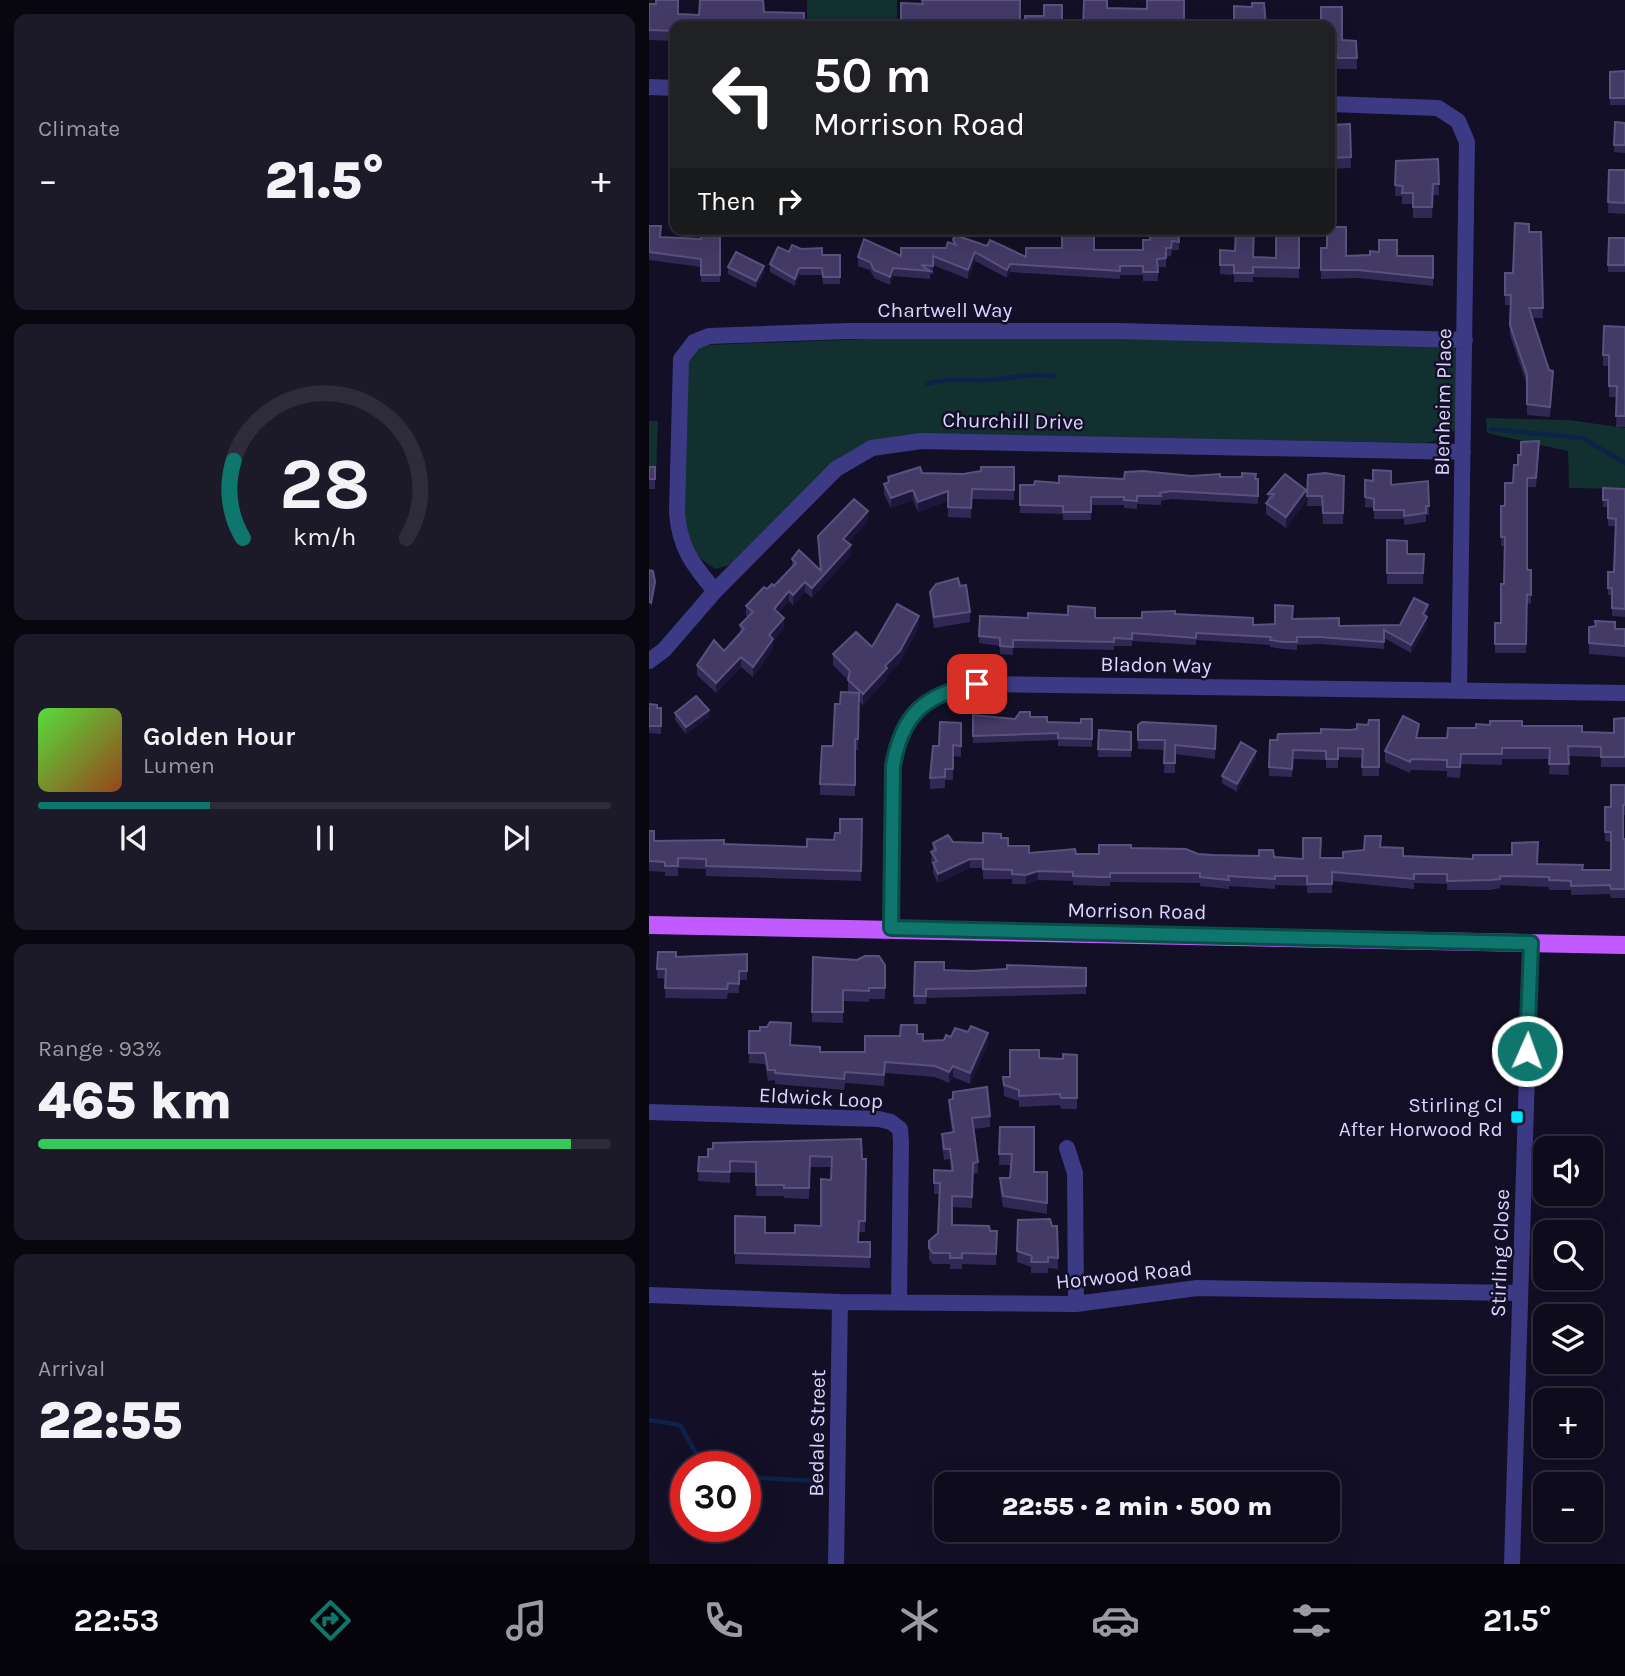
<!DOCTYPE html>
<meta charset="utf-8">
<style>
body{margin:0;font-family:Karla,sans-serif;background:#1c1929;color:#f1f3f6;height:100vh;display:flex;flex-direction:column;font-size:26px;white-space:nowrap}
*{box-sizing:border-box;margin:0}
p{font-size:23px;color:#9b9ba3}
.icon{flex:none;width:38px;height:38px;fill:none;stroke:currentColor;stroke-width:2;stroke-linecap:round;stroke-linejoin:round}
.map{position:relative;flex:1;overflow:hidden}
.panel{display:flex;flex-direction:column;gap:14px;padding:14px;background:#08060f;width:649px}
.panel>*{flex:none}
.hud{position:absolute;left:21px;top:21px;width:665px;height:214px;border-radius:14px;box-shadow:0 7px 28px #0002,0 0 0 2px #2e2b3b;background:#202124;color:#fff;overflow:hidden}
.buttons{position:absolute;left:884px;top:1136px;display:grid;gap:14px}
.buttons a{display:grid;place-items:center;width:70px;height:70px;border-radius:14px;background:#0e0b1c;box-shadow:0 7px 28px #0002,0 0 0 2px #2e2b3b;font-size:35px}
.speed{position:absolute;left:21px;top:1451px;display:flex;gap:14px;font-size:35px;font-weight:700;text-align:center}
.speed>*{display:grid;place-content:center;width:91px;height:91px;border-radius:50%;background:#0e0b1c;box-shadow:0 7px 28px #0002,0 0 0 2px #2e2b3b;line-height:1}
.speed .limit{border:10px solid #d22;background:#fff;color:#111}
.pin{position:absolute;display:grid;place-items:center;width:60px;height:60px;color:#fff;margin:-30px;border-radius:14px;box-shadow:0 4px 10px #0006}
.me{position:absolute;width:77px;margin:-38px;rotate:2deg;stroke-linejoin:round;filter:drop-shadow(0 0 5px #0008)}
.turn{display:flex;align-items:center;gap:24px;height:147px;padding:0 28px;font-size:32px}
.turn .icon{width:91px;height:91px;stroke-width:2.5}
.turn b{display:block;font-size:49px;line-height:60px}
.then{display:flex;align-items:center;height:66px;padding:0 28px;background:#0003;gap:14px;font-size:26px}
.big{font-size:52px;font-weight:800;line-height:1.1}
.panel .widget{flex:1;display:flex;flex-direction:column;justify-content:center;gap:10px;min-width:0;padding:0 24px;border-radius:14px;background:#1c1929}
.panel .dial{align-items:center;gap:0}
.dial svg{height:182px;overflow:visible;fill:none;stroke:#2e2b3b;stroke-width:7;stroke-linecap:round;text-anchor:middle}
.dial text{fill:#f1f3f6;stroke:none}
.song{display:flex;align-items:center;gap:21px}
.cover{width:84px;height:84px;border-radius:10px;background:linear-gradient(135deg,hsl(110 70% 55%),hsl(20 70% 35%))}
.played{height:7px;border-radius:4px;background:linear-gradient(90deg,#0f766e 30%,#2e2b3b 30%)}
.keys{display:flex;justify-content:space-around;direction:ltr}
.heat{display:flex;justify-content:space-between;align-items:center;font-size:38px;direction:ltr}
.charge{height:10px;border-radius:5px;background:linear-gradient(90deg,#34c759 93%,#2e2b3b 0)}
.trip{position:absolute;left:285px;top:1472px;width:406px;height:70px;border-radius:14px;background:#0e0b1c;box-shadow:0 7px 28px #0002,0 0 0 2px #2e2b3b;font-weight:800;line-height:70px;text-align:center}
.tab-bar{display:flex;height:112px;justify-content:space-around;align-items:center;background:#06040b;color:#9b9ba3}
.tab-bar .icon{width:49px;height:49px}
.tab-bar .selected{color:#0f766e}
.tab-bar b{font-size:32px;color:#f1f3f6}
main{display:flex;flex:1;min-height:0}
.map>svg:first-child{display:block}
.green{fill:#12302f}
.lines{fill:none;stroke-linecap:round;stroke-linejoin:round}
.stream{stroke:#0c2248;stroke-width:4.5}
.minor{stroke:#3d3a85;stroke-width:16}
.primary{stroke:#c25bff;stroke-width:18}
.wall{fill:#312854}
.shaded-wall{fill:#1d163a}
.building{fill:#433a66;stroke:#5a527e;stroke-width:2}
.route-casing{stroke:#0a4d48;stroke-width:18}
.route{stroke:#0f766e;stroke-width:12}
.poi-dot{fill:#00e5ff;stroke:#130f26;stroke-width:2.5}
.labels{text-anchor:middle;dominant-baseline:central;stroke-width:5;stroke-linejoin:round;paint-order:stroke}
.street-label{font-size:21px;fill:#d9d4ff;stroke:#130f26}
.poi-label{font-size:21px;fill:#d9d4ff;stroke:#130f26;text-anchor:end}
</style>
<main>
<section class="panel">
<div class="widget"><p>Climate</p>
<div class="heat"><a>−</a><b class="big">21.5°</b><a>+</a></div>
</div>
<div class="widget dial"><svg viewBox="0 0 100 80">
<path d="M14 69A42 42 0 1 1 86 69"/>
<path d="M14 69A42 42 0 0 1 10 35" stroke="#0f766e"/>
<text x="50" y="56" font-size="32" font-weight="700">28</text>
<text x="50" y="72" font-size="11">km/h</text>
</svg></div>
<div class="widget">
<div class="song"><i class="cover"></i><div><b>Golden Hour</b><p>Lumen</p></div></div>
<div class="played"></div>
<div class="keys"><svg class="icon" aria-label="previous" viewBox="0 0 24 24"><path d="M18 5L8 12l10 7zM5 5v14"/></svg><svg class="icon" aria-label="pause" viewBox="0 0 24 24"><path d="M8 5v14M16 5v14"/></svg><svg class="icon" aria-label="next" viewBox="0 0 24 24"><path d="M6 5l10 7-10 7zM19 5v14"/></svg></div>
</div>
<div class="widget"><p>Range · 93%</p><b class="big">465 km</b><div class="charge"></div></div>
<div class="widget"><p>Arrival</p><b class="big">22:55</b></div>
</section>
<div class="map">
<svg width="976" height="1564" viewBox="0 0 976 1564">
<rect width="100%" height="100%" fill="#130f26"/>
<path class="green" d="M158 0H248V26H158Z
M455 330 803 345 808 352V426L799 438 775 443 265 434 218 444 87 563 67 569C47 559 40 544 35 523L39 362 49 349 57 345Z
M837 418 920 420 976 428V489L920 488 919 451 838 433Z
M0 421H9L7 475H0Z"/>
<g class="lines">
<path class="stream" d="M278 384C300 377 317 381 339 380 365 378 378 373 406 376
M842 429 933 438 976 463
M0 1420 31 1425 47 1453 67 1466
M96 1477 167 1481"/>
<path class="minor" d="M0 87 26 88
M681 104 789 108 809 121 818 142 810 690
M66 591C44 565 30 547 28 512L32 359 45 342 60 336 200 331H469L816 340
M0 661 15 650 66 591 187 469 223 448 272 441 814 452
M242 928 244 766C253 713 277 694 328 684L976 693
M0 1112 230 1119 242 1122 251 1129 252 1142 250 1302
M418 1148 426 1173 427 1304
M0 1295 191 1302 427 1304 548 1288 871 1293
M187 1564 191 1302
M863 1564 882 943"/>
<path class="primary" d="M0 925 976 945"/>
</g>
<path class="wall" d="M331 0 371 26H252V3L273 4Z
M0 4 29 14 50 15 115 12 155 26H26V41L0 40Z
M681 26 693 40 707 41 708 69H688V66H681Z
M976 71V105H961V72Z
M966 122 976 123V153L965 152Z
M701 124 702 168 681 169V125Z
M789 159 790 195H784L783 218H764V204H753V196H746L747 161Z
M960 170H976V214L959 213Z
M0 226 11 237 52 239 71 233V282H52V267L0 260Z
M880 232H892L894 318H883L904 381 901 417 878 415V385L861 335 862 305H856V273H864Z
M442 235 445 250H494V240L530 242V250H523L522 256 517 257V267H509V281H494V275H471V279L361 272 358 278 326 261 319 279 284 265V274H281V279L244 276 241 285 225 278 221 270 209 266V257L252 256 297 248 304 244V240L338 246 377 257 413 248Z
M650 235V278L604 277V282H585V275L571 274V265L604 257 627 258Z
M960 238H976V272H959Z
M672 248 697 256H784V286L709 278 672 279Z
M152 249 173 255H191V284H174L173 275H150L146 286 121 272V264L140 252Z
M79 267 115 273 107 288 79 274Z
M976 327V427H967L968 397H960V366H954V355Z
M890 450 887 487H878V570H882V604L878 603 877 653H846V623H852L855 584 856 546H852V506H856L864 483 872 455Z
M0 467H6V489H0Z
M365 467V500L323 499 322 518 299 517V501L269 512 264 500 242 508 235 494V484L239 482V477L273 473 314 474Z
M659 475 695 476 694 524H674L673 506H658Z
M542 476 609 479V504L522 499 512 501V505L488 504V509L475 508V505H442V520H414V514L371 513V485Z
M716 480 742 485 780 506V515H777V522L755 525V519H725V508L716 507Z
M954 488 976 489V617L963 616V595H959V572H965L967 526H959V507H954Z
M619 494 657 501 637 528 617 514V503L619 500Z
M219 521 199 543 202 555 163 598 156 592 144 605 140 601 129 613 135 628 124 641V649L104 677 92 667 67 693 48 675V665L75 651 91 633V625L99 617 97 616V606L125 586 143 568V559L171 570 169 536Z
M738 540 758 554H775L774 584H738Z
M311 586 321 612V622L285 628 281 603V592Z
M779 613 777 616 778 625 762 653 735 638V649L671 644 648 645V650L634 649 621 647V645L547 640V645L483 641V646H465V650L364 648V655L351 654V646L330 643 331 616 379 618H493L526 614 604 625 626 624 643 619 690 626 751 625Z
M270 627 251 662 238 675V679L214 705 210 701 209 750H206V796L171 795V784L184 746 191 704 200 692 199 691V680L184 665V654L223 647Z
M940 627 976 629V657L940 654Z
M0 704 8 708H12V734L0 733Z
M26 713 60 717 37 734 26 720Z
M324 715 366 719 381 717 398 722 432 723 443 719V747L409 746V740L324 743Z
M976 718V767H952V757L919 756 920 775 900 774 901 759H853V765L812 764 811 778 798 777V771L762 770 761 773 736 762V751L770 735 769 738H798L873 726 933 732 965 733Z
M730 720V776H713L714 758 689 757V768H677V760L644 759 643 777 620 776 621 740H628L672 733 708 729Z
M312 723V757L304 756V780H296V788L281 789V778L290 746Z
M489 725 567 726 566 759 526 754V773H515L516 750 489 749Z
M450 730 482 732V757H449Z
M607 758 588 792 573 783V776Z
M976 785V815H974V839H976V898H962L961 894 922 895V890H900V887L851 885V888L842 890H798V884L765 883V889L683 881V893H658V886L626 885V889L580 886V889L551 886V883L461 882V886H449L424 885V881L389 880 377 884H363V879H334V868H321L289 883 284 873V864L282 862 284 843H334L352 838 359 846 380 853 450 854 482 848 549 854 654 859 694 858 715 850 732 847 754 856 888 864 933 870H962V842L956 841V807H962Z
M213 819 212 881 57 876V869L29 868V876H16V872L0 871V831L5 841 158 847 185 840 191 833Z
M9 952 27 957 98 954V980H90V993H79L78 999 16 998 17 979 8 978Z
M164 957 236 965V999H220V1002L194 1001V1023L163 1022Z
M266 962 295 970 322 971 437 968V994L277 998V1004H265Z
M118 1027 142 1045 171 1052H216L251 1036 268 1034 274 1041 339 1044 321 1084 304 1077 300 1083 286 1077 236 1073 235 1086 196 1083 195 1090 126 1084V1080L119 1081 116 1064 100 1063V1031H111Z
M428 1055V1109H412L411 1105 370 1107V1101L355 1096 354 1077H361L390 1058 414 1059Z
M300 1100 341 1116V1127L324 1129 329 1162V1173L324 1174 323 1208 303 1207V1225L341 1231H348L347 1265 313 1264V1269H301V1264H284L280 1259V1241L289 1233 291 1194H285V1170L302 1171 301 1159 295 1160 293 1145V1134L303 1132 300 1110Z
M351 1127 385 1172H398V1214L354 1207 351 1189V1178H361L362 1165H350Z
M59 1149 217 1159 216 1232H210L209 1242H221V1268L86 1264V1216L116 1233H146L172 1226 182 1180 183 1167H161L160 1199 135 1198V1196H107V1173L81 1172V1183L49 1181 50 1157H59Z
M369 1220 408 1226 409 1269 399 1268V1273H382V1267L368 1262Z"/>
<path class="shaded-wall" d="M326 252V261L319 279V270Z
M361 264V272L358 278V270Z
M115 266V273L107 288V281Z
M150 268V275L146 286V279Z
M244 268V276L241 285V277Z
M264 490V500L242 508V498Z
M657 490V501L637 528V517Z
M299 491V501L269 512V502Z
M219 511V521L194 549V539Z
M202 545V555L163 598V588Z
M6 582V589L2 610V603Z
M156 582V592L144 605V595Z
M140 591V601L125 619V609Z
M779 605V613L774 622V614Z
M270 616V627L251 662 238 675V679L214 705V694L236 666Z
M778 617V625L762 653V645Z
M135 618V628L124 641V649L104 677V667L120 635Z
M92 657V667L67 693V683Z
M60 710V717L37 734V727Z
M770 724V735L767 749V738Z
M607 751V758L588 792V784Z
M321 859V868L289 883V874Z
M389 871V880L377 884V875Z
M339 1033V1044L321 1084V1073Z
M304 1066V1077L300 1083V1072Z"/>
<path class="building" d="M7 0H29V14L50 15 51 0H114L115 12 155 13V26H95L96 21 72 20V26H26V31L0 30V4H7Z
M273 0H371V26L329 23V26H260L259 23H252V3L274 4Z
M435 0H458V8L498 9V0H535V26H434Z
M603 3H615L617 26H585V6L603 7Z
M395 5H413V26H376V16H395Z
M672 7H693V40L707 41 708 58H688V55H681V26H672Z
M976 71V98H961V72Z
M966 122 976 123V145H965Z
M701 124 702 157 681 158V125Z
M789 159 790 184H784L783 207H764V193H753L754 186 746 185 747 161Z
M960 170H976V203L959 202Z
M866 223 880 224V232H892L894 308H880L900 370 904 371 901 407 878 404V375L861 325 862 295H856V273H864Z
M0 226H12L11 237 52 239V233H71V275H52V259L0 252Z
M681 227H697V256L721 255V251L730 252V240H748V256H784V278L709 270H672V248H678V229H681Z
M501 229H529L530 242 523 241 522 248H517V258L508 259 509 272H494V266H471V271L361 264 358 270 326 252 319 270 284 256V266L272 265 281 271 244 268 241 277 225 270 221 262 209 257 215 239 252 256V248H297L299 242 307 245 304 240 306 235 338 246 341 240 377 257V248H413V232H442V235H445V250H494V240H501Z
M587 229H605L604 257 627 258V235H650V268L604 267V273H585V265H571V250L586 251Z
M960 238H976V265H959Z
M143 245 152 249 173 248V255H191V277H174L173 268H150L146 279 121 264 129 247 140 252Z
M87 252 115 266 107 281 79 267Z
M955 326 976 327V416H967L968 386H960V355H954Z
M890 441 887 478H878V570H882V595L878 594 877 644H846V623H852V584H855L856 537H852V506H856V483H864L865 465H869V455H872V442Z
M0 467H6V479H0Z
M271 467 273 473 314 474 332 471V467H365V490L323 489 322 508 299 507V491L269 502 264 490 242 498 235 484 240 482 239 477Z
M724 470 742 471V485L779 481 780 506H777V513L755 516V510H725V499L716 497V480L724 481Z
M494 471 542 476 571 474V477H593V473L607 474 606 479H609V496L522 491 511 493 512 496H488V501L475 500V497H442V512H414V506L371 505V485H385L386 481 410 483V476L475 479 476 472Z
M676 473 695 476 694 513H674L673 496H658L659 475Z
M636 474 657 490 637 517 617 503 625 494H619Z
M954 488 976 489V609L963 608V588H959V572H965L967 519 959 518V500H954Z
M205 499 219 511 194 539 202 545 163 588 156 582 144 595 140 591 125 609 135 618 120 635 124 639 104 667 92 657 67 683 48 665 65 640 75 651 95 629 91 625 104 612 97 606 115 587 118 589 123 584 125 586 147 563 143 559 150 550 172 571 169 536Z
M738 540 758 541V554H775L774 573H738Z
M0 570 4 571 6 582 2 603 0 602Z
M309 578 311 586 317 585 321 612 285 617 281 592 287 584Z
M765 598 779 605 774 614 778 617 762 645 735 630V642L671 637H648V642H634L621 640 622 637 547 633V638L483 633V639L465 638V642L364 640V647L351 646V638L330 636 331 616 379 618V613L419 615V606L446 608V618H493V612L526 611V614L604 618V625L626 624V605L644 606 643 619 690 618V626L751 625Z
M248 604 270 616 251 651 236 666 238 668 214 694 199 680 201 671 184 654 207 632 223 647Z
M946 621 966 622V629H976V646L940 643V627L947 626Z
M192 692 210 693 209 739H206V785L171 784 173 746H184L186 704H191Z
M47 696 60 710 37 727 26 713Z
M0 704 8 705V708H12V726H0Z
M371 712H381V717H398V722L432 723V719H443V739L409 738V733L324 736V715L366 719Z
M754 716 770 724 767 738H798L799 728H827V724L841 725V721H873V726H933V732L965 733V719L976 718V757H952V747L919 746 920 764H900L901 748H853V754H812L811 767H798V760L762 759 761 762 736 751Z
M720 720H730V767H713L714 749 689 748V759H677V751L644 750 643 769 620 767 621 740H628L629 734 672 733V729L701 730 708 729V724L719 725Z
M291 722 312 723V746L304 745V769H296V777L281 778 284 746H290Z
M493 722 567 726 566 749 526 745V763H515L516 740H489V725Z
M450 730 482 732V750L449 749Z
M592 742 607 751 588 784 573 776Z
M962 785H976V805H974V839H976V889H962L961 885 922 886V881L900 880V877L851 876V879L842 880 798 881V874H765V879L683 872V884H658V876H626V879L579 876 580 880 551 877V873H461V877H449L424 876V872L389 871 377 875 363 874V870L334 869V859H321L289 874 284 863 288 861 282 852 287 850 284 843 299 835 304 842 334 843V833L352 834V838H359V846H380V853L426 849 427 854H450V845H482V848L537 849 549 854 564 855 610 856V850H624L625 857 654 859V838H672L671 858H694V852L715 850 716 836H732L731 847 754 848V856L824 859V855H863V843L889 842 888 864 934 865 933 870H962V832H956V807H962Z
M191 819H213L212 871 57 866V859L29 858V866H16V862L0 861V831H5V841L75 840V844L158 847V839L185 840 186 833H191Z
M9 952H27V957L98 954V971H90V984L79 983 78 989 16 988 17 969H8Z
M216 956H230L236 965V988H220V991L194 990V1012H163L164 957 208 960Z
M266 962H295V970L322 971 358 969V965L437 968V986L277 989V996H265Z
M121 1022 142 1023 141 1045 171 1047V1052H216V1036H251L252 1025H268V1034H274V1041L295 1040 297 1035 302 1037 306 1028 319 1032 322 1026 339 1033 321 1073 304 1066 300 1072 286 1066 236 1062 235 1075 196 1072 195 1079 126 1073V1070H119L116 1053H100V1031H111V1027H118Z
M361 1050H390V1058L414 1059V1054L428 1055V1098H412L411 1094 370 1096V1090L355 1085 354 1077H361Z
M338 1087 341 1116 323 1118 329 1162 324 1163 323 1197 303 1196V1225L340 1226 341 1231H348L347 1254 313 1253V1258H301V1253H284L280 1248V1241L289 1233 291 1183H285V1170L304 1171 301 1149H295L293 1134 305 1132 300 1100 304 1099V1092Z
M351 1127H385V1172H398V1203L354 1196 351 1178H361L363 1154H350Z
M212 1139 213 1159H217L216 1221H210L209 1242H221V1257L86 1253V1216L116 1217V1233H146V1225L172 1226V1179L182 1180 183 1157 161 1156 160 1188H135V1185H107V1162L81 1161V1172L49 1171 50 1157H59V1149H64V1143Z
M401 1219 403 1226H408L409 1258 399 1257V1262H382L383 1256 368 1251 369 1220Z"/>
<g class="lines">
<g class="route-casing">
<path id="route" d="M328 684C277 694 253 713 244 766L242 928 882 943 878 1051"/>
</g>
<use href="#route" class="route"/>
</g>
<rect class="poi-dot" x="861" y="1110" width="14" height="14" rx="3.5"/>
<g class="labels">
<g class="street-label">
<text x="296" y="310">Chartwell Way</text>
<text transform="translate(794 402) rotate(-89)">Blenheim Place</text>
<text transform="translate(364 421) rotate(1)">Churchill Drive</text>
<text transform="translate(507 665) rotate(1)">Bladon Way</text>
<text transform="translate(488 911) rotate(1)">Morrison Road</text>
<text transform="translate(172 1098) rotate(3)">Eldwick Loop</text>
<text transform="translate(851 1253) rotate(-88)">Stirling Close</text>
<text transform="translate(475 1275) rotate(-6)">Horwood Road</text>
<text transform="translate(168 1433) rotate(-89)">Bedale Street</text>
</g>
<g class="poi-label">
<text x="854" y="1105">Stirling Cl<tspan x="854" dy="24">After Horwood Rd</tspan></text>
</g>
</g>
</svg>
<div class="buttons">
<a><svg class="icon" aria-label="sound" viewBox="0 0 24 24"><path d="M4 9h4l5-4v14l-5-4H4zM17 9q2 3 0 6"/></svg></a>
<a><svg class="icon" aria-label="search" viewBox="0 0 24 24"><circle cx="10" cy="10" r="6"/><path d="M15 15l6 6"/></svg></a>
<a><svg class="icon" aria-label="layers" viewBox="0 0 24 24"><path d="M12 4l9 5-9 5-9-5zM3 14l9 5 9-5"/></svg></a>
<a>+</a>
<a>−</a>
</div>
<div class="speed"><div class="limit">30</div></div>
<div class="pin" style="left:328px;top:684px;background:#d93025"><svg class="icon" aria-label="arrive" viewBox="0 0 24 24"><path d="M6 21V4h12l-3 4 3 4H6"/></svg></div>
<svg class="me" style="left:878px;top:1051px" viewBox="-20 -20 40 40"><circle r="17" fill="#0f766e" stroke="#fff" stroke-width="3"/><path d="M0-11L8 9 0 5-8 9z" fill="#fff"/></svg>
<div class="trip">22:55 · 2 min · 500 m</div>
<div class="hud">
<div class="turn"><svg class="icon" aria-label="left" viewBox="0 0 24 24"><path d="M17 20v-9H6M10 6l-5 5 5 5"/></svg><div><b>50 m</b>Morrison Road</div></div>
<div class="then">Then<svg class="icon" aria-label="right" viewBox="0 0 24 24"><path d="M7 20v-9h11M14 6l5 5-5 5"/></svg></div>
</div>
</div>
</main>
<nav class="tab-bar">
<b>22:53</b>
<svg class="icon selected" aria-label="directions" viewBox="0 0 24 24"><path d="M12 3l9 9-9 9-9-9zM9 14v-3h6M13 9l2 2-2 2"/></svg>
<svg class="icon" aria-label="music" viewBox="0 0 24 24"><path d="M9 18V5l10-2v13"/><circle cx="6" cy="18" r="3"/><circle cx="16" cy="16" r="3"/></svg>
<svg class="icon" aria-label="phone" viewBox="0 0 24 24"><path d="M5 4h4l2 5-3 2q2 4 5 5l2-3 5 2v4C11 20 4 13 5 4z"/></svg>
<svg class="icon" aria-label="climate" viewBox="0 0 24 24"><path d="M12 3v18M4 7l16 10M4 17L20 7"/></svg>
<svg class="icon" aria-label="car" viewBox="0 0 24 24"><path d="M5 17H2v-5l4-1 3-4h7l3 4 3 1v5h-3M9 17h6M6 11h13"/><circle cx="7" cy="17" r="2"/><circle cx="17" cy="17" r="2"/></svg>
<svg class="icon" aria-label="filters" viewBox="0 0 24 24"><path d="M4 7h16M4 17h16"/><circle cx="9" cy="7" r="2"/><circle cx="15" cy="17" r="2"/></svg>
<b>21.5°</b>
</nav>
